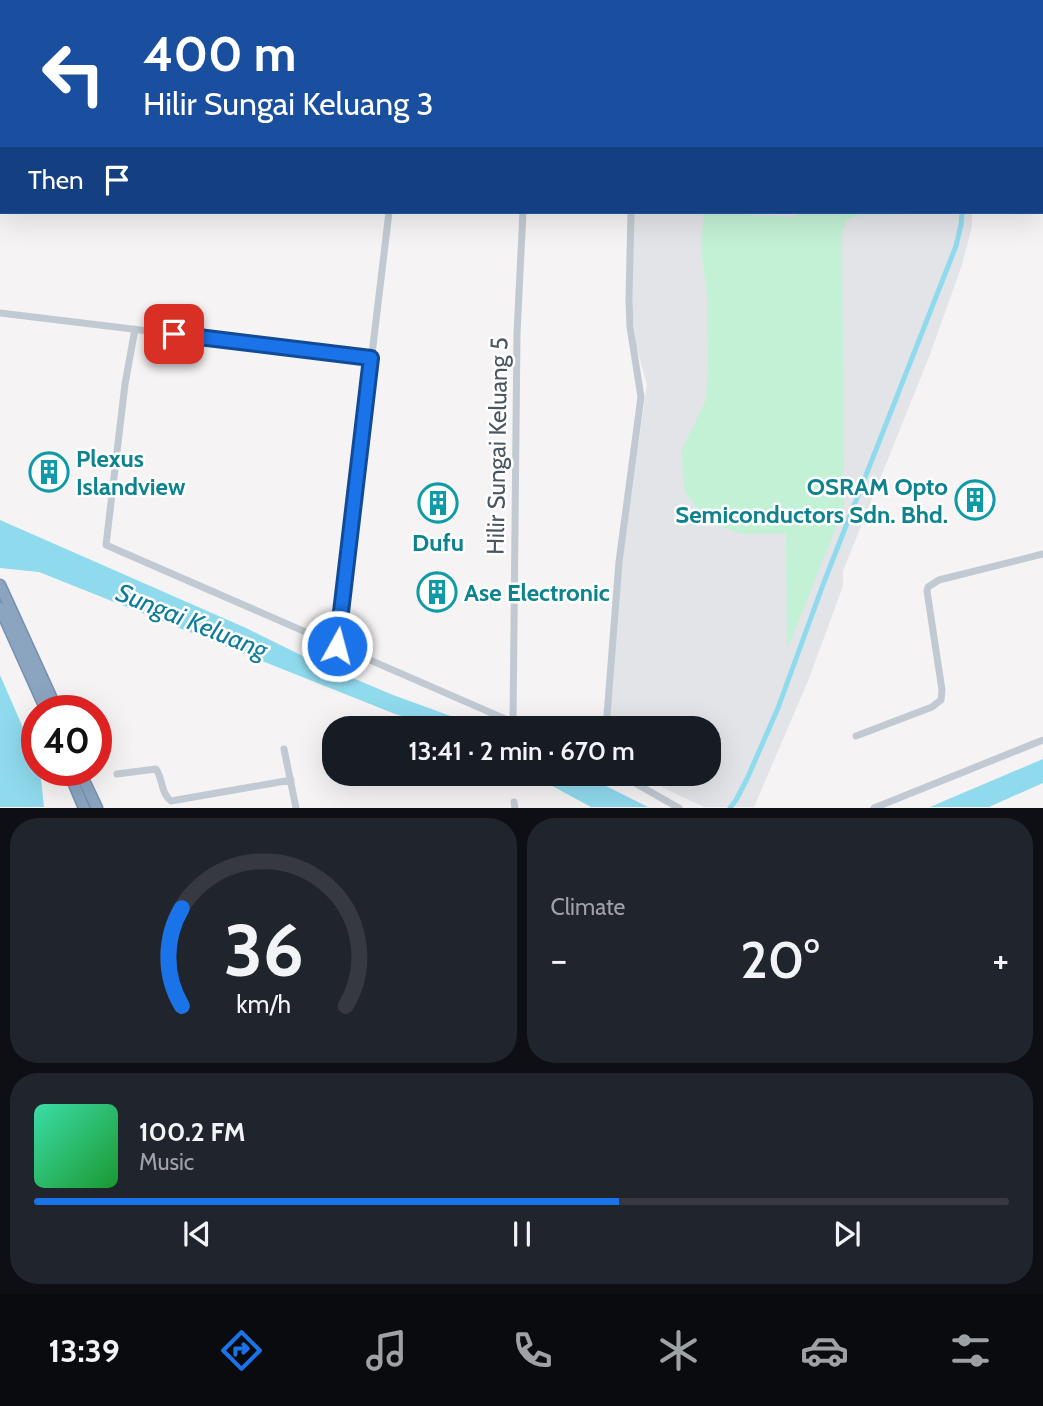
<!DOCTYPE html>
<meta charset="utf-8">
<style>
body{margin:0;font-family:Cabin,sans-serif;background:#20242c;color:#f1f3f6;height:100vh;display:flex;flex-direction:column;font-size:26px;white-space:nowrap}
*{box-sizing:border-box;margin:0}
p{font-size:23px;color:#9ea1a6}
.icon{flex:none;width:38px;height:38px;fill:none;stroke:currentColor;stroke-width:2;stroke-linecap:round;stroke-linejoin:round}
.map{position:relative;height:808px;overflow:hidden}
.drawer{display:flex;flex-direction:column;gap:10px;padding:10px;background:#0d0f14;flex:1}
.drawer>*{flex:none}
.top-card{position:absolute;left:0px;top:0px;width:1043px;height:214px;box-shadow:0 7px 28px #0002;background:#1a4fa0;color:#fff;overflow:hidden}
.speed{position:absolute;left:21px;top:695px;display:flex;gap:14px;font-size:35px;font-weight:700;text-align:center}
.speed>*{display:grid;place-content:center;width:91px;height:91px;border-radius:50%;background:#171b24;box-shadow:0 7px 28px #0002;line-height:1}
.speed .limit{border:10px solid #d22;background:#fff;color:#111}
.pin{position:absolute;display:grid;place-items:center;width:60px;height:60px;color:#fff;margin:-30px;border-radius:14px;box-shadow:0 4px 10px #0006}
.me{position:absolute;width:77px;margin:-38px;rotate:7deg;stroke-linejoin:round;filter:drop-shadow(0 0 5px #0008)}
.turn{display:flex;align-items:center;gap:24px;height:147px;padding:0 28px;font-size:32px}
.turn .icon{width:91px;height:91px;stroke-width:2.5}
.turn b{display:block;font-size:49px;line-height:60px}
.then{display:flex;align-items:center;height:66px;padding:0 28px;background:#0003;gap:14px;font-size:26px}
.big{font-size:52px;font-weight:600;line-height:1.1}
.drawer .tile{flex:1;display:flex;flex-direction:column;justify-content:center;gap:10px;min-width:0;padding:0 24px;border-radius:28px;background:#20242c}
.drawer .dial{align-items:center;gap:0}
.dial svg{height:182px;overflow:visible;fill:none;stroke:#363941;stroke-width:7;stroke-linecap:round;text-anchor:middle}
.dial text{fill:#f1f3f6;stroke:none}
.song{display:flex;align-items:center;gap:21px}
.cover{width:84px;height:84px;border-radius:10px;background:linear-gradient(135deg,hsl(160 70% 55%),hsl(130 70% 35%))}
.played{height:7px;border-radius:4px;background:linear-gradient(90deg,#1a73e8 60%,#363941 60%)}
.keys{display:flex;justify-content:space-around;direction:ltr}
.heat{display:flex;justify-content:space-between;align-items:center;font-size:38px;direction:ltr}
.drawer .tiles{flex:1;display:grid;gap:10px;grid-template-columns:1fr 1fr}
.tile:last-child{grid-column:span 2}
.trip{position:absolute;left:322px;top:716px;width:399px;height:70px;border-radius:28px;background:#171b24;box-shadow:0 7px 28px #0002;font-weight:600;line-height:70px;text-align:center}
.tabs{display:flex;height:112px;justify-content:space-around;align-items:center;background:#090b0e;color:#9ea1a6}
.tabs .icon{width:49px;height:49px}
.tabs .on{color:#1a73e8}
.tabs b{font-size:32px;color:#f1f3f6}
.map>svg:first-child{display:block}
.airport{fill:#e2e4e7}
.green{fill:#c3f1d5}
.water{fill:#90daee}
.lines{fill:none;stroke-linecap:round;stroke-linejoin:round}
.canal{stroke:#90daee;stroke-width:5}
.taxiway{stroke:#d5d6d8;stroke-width:14}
.runway{stroke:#d5d6d8;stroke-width:33}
.highway-casing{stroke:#7690ad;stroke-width:13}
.minor{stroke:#c1cad2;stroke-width:7}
.highway{stroke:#8ba5c1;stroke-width:10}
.route-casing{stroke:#114b97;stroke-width:18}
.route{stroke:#1a73e8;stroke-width:12}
.labels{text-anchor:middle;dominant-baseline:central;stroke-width:5;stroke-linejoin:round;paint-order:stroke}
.street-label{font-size:24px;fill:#4a5661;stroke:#fff}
.culture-label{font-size:24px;font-weight:bold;fill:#0d838f;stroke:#fff;text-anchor:start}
.water-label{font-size:26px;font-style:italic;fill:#0c7c9b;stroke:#fff}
</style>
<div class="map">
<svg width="1043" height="808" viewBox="0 0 1043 808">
<rect width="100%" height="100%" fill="#f5f3f3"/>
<path class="airport" d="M640 0H974V2H640Z
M634 212H972V226L962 265 929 357 843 571V586L808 681 754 807H704L634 774H709V728H608L622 561 647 384 636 346 633 317 632 270Z"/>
<path class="green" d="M704 212H750V215L795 217V212H913L908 214 860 215 847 220 842 231 844 508 787 649 786 533 743 534 708 522 685 492 681 451 706 400 708 368 707 292 701 250Z"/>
<path class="water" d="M0 520 246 628 317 663 393 695 470 723 489 728H443L395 714 39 572 0 568Z
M0 675 37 760V770H40L44 807H0Z
M1043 759V783L989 807H930Z
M530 774H582L648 807H591Z"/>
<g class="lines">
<path class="canal" d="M960 0V2
M850 2V0
M730 808 736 800 747 779 778 708 824 582 956 246 961 225 962 212"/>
<path class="taxiway" d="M915 2V0"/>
<path class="runway" d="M778 2V0"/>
<g class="highway-casing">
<path id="highway" d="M0 585 57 710
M0 608 46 710
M68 770 84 808
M79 770 97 808"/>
</g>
<path class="minor" d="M193 2V0
M415 2V0
M527 2V0
M637 2V0
M0 136H2
M0 313 371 358
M135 329 125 384 106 545 526 728
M337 646 389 212
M513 722 517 333 523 212
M606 728 619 562 641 397 630 327 629 299 631 212
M856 736 932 707 941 700 942 690 927 591 928 587 939 580 1043 554
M284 749 296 808
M117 774 156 769C163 779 161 794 171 801L291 780
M619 774 679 808
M514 802 515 808
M874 808 1043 740"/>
<use href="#highway" class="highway"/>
</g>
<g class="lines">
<g class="route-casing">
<path id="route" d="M174 334 371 358 337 646"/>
</g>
<use href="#route" class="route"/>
</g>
<defs>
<g id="building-ring" transform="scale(2.0125)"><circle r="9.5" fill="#fff" stroke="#0f9aa8" stroke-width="1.5"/><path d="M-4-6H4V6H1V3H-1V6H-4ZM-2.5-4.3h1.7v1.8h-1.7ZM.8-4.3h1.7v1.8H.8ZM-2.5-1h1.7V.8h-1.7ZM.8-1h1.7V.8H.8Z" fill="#0f9aa8"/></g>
</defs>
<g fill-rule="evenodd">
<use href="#building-ring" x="49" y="472"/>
<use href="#building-ring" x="975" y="500"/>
<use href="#building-ring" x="438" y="503"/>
<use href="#building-ring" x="437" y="592"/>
</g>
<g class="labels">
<g class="street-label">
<text transform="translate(497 446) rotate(-89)">Hilir Sungai Keluang 5</text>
</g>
<g class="culture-label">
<text x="76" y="458">Plexus<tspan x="76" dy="28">Islandview</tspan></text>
<text x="948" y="486" text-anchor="end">OSRAM Opto<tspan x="948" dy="28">Semiconductors Sdn. Bhd.</tspan></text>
<text x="438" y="542" text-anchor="middle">Dufu</text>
<text x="464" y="592">Ase Electronic</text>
</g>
<g class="water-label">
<text transform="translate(192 621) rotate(22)">Sungai Keluang</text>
</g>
</g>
</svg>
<div class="speed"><div class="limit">40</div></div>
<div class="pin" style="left:174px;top:334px;background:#d93025"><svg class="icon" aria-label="arrive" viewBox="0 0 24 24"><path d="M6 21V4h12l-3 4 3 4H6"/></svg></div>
<svg class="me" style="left:337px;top:646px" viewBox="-20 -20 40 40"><circle r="17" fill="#1a73e8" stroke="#fff" stroke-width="3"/><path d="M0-11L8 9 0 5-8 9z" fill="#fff"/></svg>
<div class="trip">13:41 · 2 min · 670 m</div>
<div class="top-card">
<div class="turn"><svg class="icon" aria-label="left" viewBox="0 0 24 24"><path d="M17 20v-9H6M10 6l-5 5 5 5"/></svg><div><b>400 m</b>Hilir Sungai Keluang 3</div></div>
<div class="then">Then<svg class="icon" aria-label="arrive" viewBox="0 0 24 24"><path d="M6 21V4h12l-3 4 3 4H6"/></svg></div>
</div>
</div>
<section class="drawer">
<div class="tiles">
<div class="tile dial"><svg viewBox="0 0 100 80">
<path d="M14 69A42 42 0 1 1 86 69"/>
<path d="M14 69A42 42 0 0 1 14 26" stroke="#1a73e8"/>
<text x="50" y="56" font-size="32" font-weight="700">36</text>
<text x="50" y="72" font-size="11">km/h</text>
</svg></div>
<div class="tile"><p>Climate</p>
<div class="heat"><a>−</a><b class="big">20°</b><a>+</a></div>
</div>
<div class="tile">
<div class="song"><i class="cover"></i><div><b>100.2 FM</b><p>Music</p></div></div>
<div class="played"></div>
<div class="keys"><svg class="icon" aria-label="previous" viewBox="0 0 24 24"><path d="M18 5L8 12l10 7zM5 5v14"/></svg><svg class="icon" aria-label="pause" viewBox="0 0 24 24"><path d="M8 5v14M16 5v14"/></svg><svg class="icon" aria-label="next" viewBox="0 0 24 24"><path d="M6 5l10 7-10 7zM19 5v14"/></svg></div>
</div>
</div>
</section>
<nav class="tabs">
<b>13:39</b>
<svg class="icon on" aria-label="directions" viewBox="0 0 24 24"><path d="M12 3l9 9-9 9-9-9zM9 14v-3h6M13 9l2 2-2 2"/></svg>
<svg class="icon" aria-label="music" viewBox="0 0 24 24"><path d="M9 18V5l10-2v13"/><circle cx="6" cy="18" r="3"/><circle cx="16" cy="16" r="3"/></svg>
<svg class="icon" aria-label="phone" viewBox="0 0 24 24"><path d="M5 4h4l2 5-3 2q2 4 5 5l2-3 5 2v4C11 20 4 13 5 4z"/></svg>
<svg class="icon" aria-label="climate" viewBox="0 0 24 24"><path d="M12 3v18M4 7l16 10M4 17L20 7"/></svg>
<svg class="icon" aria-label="car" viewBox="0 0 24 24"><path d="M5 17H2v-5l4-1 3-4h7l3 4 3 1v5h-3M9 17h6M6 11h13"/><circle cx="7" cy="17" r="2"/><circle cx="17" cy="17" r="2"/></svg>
<svg class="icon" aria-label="filters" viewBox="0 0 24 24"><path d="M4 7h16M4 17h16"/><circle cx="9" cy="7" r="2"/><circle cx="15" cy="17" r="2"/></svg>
</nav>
